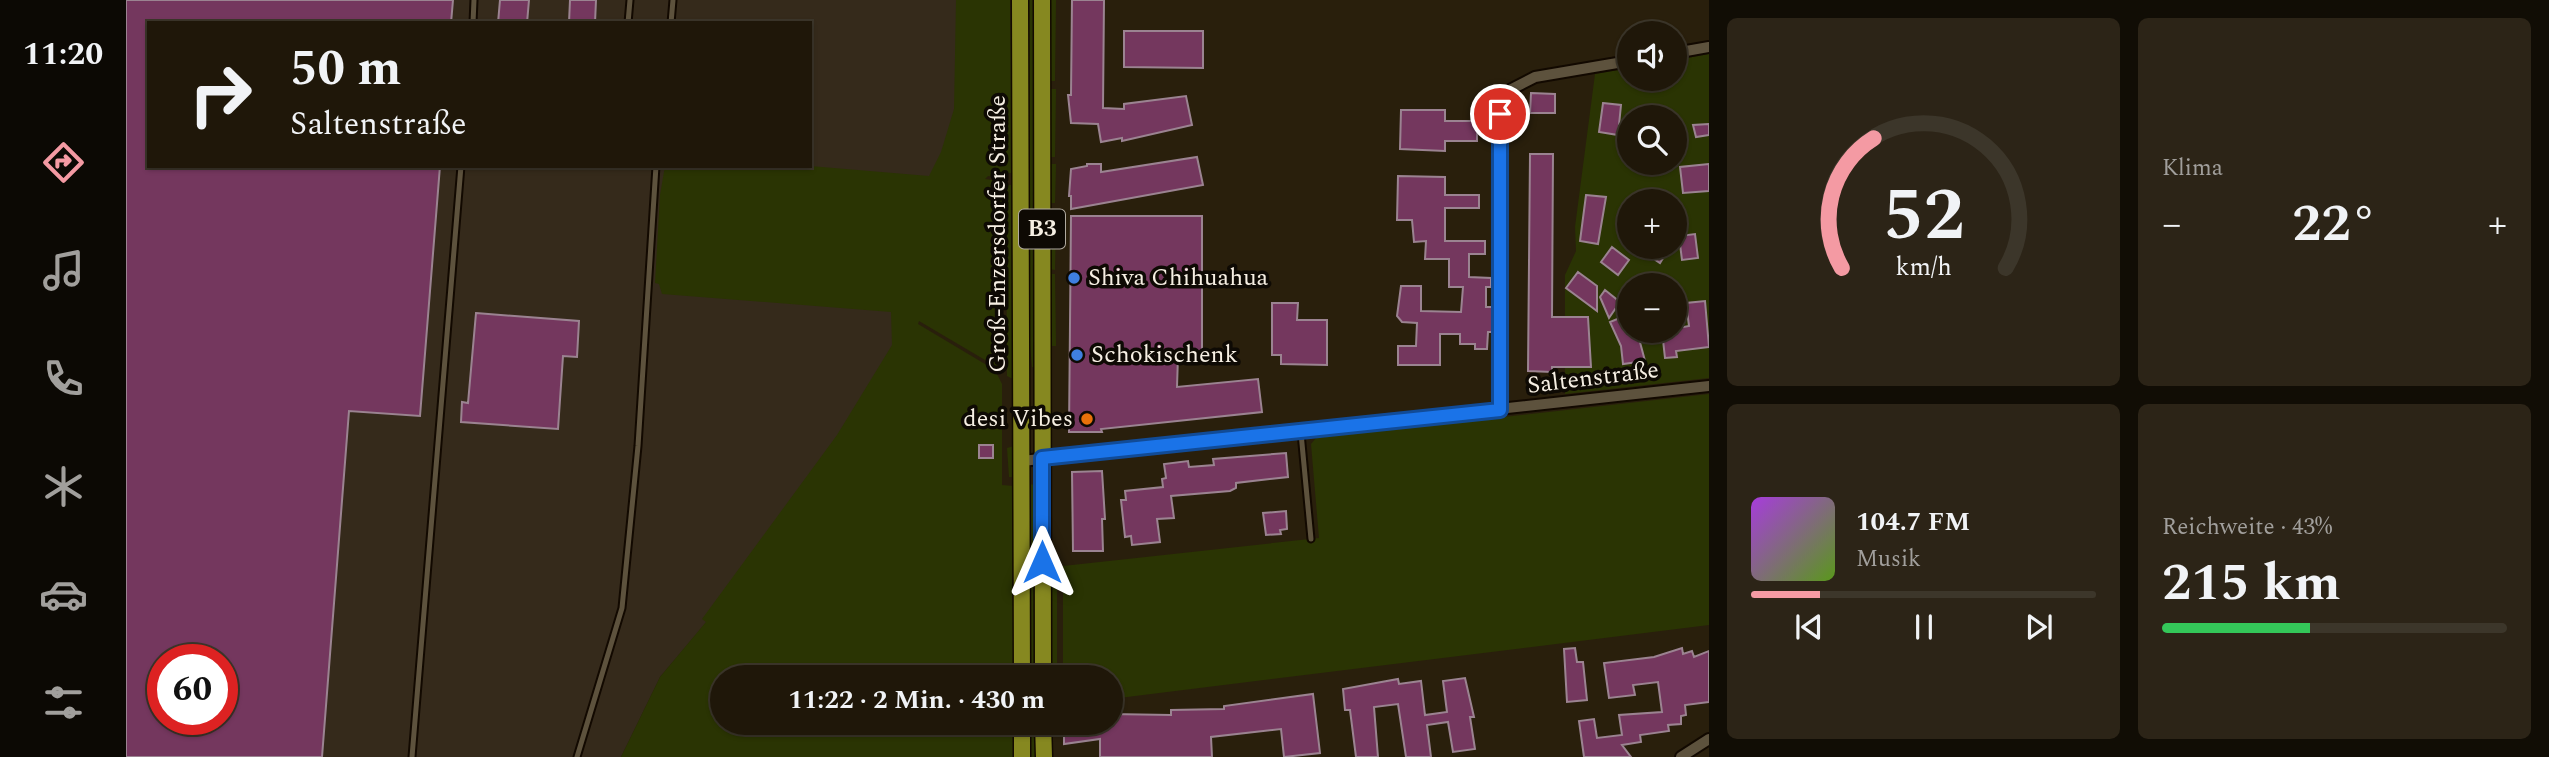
<!DOCTYPE html>
<html lang="de">
<meta charset="utf-8">
<style>
body{margin:0;font-family:Spectral,serif;background:#2c2417;color:#f1f3f6;height:100vh;display:flex;flex-direction:column;font-size:26px;white-space:nowrap}
*{box-sizing:border-box;margin:0}
p{font-size:23px;color:#a19f9c}
.icon{flex:none;width:38px;height:38px;fill:none;stroke:currentColor;stroke-width:2;stroke-linecap:round;stroke-linejoin:round}
.map{position:relative;flex:1;overflow:hidden}
.sheet{display:flex;flex-direction:column;gap:18px;padding:18px;background:#110d05;width:840px}
.sheet>*{flex:none}
.hud{position:absolute;left:21px;top:21px;width:665px;height:147px;border-radius:0px;box-shadow:0 2px 5px #0004,0 0 0 2px #3c362a;background:#1f1709;color:#f1f3f6;overflow:hidden}
.buttons{position:absolute;left:1491px;top:21px;display:grid;gap:14px}
.buttons a{display:grid;place-items:center;width:70px;height:70px;border-radius:50%;background:#1f1709;box-shadow:0 2px 5px #0004,0 0 0 2px #3c362a;font-size:35px}
.speed{position:absolute;left:21px;top:644px;display:flex;gap:14px;font-size:35px;font-weight:700;text-align:center}
.speed>*{display:grid;place-content:center;width:91px;height:91px;border-radius:50%;background:#1f1709;box-shadow:0 2px 5px #0004,0 0 0 2px #3c362a;line-height:1}
.speed .limit{border:10px solid #d22;background:#fff;color:#111}
.pin{position:absolute;display:grid;place-items:center;width:60px;height:60px;color:#fff;margin:-30px;border:4px solid #fff;border-radius:50%;box-shadow:0 2px 7px #0007}
.me{position:absolute;width:77px;margin:-38px;rotate:0deg;stroke-linejoin:round;filter:drop-shadow(0 0 5px #0008)}
.turn{display:flex;align-items:center;gap:24px;height:147px;padding:0 28px;font-size:32px}
.turn .icon{width:91px;height:91px;stroke-width:2.5}
.turn b{display:block;font-size:49px;line-height:60px}
.big{font-size:52px;font-weight:700;line-height:1.1}
.sheet .card{flex:1;display:flex;flex-direction:column;justify-content:center;gap:10px;min-width:0;padding:0 24px;border-radius:10px;background:#2c2417}
.sheet .dial{align-items:center;gap:0}
.dial svg{height:182px;overflow:visible;fill:none;stroke:#3c362a;stroke-width:7;stroke-linecap:round;text-anchor:middle}
.dial text{fill:#f1f3f6;stroke:none}
.song{display:flex;align-items:center;gap:21px}
.cover{width:84px;height:84px;border-radius:10px;background:linear-gradient(135deg,hsl(280 70% 55%),hsl(90 70% 35%))}
.played{height:7px;border-radius:4px;background:linear-gradient(90deg,#f49aa3 20%,#3c362a 20%)}
.keys{display:flex;justify-content:space-around;direction:ltr}
.heat{display:flex;justify-content:space-between;align-items:center;font-size:38px;direction:ltr}
.charge{height:10px;border-radius:5px;background:linear-gradient(90deg,#34c759 43%,#3c362a 0)}
.sheet .tiles{flex:1;display:grid;gap:18px;grid-template-columns:repeat(2,1fr)}
.trip{position:absolute;left:584px;top:665px;width:413px;height:70px;border-radius:35px;background:#1f1709;box-shadow:0 2px 5px #0004,0 0 0 2px #3c362a;font-weight:700;line-height:70px;text-align:center}
main{display:flex;flex:1;min-height:0}
.dock{display:flex;flex-direction:column;width:126px;justify-content:space-around;align-items:center;background:#0c0904;color:#a19f9c}
.dock .icon{width:49px;height:49px}
.dock .current{color:#f49aa3}
.dock b{font-size:32px;color:#f1f3f6}
.map>svg:first-child{display:block}
.industrial{fill:#352a1b;fill-rule:evenodd}
.green{fill:#2a3403;fill-rule:evenodd}
.building{fill:#74375e;stroke:#9b8391;stroke-width:2;fill-rule:evenodd}
.lines{fill:none;stroke-linecap:round;stroke-linejoin:round}
.lane-casing{stroke:#120900;stroke-width:9}
.street-casing{stroke:#120900;stroke-width:14}
.primary-casing{stroke:#120900;stroke-width:19}
.lane{stroke:#5d523d;stroke-width:5}
.street{stroke:#5d523d;stroke-width:10}
.primary{stroke:#868820;stroke-width:16}
.route-casing{stroke:#114b97;stroke-width:18}
.route{stroke:#1a73e8;stroke-width:12}
.shop-dot{fill:#3f7fe0;stroke:#0e0a04;stroke-width:2.5}
.food-dot{fill:#e8710a;stroke:#0e0a04;stroke-width:2.5}
.labels{text-anchor:middle;dominant-baseline:central;stroke-width:7;stroke-linejoin:round;paint-order:stroke}
.shield{fill:#0e0a04;stroke:#b0aaa0;stroke-width:2}
.shield-label{font-size:23px;font-weight:bold;fill:#f6efe3}
.street-label{font-size:24px;fill:#f6efe3;stroke:#0e0a04}
.poi-label{font-size:24px;fill:#f6efe3;stroke:#0e0a04;text-anchor:start}
</style>
<main>
<nav class="dock">
<b>11:20</b>
<svg class="icon current" aria-label="directions" viewBox="0 0 24 24"><path d="M12 3l9 9-9 9-9-9zM9 14v-3h6M13 9l2 2-2 2"/></svg>
<svg class="icon" aria-label="music" viewBox="0 0 24 24"><path d="M9 18V5l10-2v13"/><circle cx="6" cy="18" r="3"/><circle cx="16" cy="16" r="3"/></svg>
<svg class="icon" aria-label="phone" viewBox="0 0 24 24"><path d="M5 4h4l2 5-3 2q2 4 5 5l2-3 5 2v4C11 20 4 13 5 4z"/></svg>
<svg class="icon" aria-label="climate" viewBox="0 0 24 24"><path d="M12 3v18M4 7l16 10M4 17L20 7"/></svg>
<svg class="icon" aria-label="car" viewBox="0 0 24 24"><path d="M5 17H2v-5l4-1 3-4h7l3 4 3 1v5h-3M9 17h6M6 11h13"/><circle cx="7" cy="17" r="2"/><circle cx="17" cy="17" r="2"/></svg>
<svg class="icon" aria-label="filters" viewBox="0 0 24 24"><path d="M4 7h16M4 17h16"/><circle cx="9" cy="7" r="2"/><circle cx="15" cy="17" r="2"/></svg>
</nav>
<div class="map">
<svg width="1583" height="757" viewBox="0 0 1583 757">
<rect width="100%" height="100%" fill="#291f0c"/>
<path class="industrial" d="M0 0H845L844 160 793 310 622 573 534 677 495 757H0ZM23 23H684V166H23ZM37 660H96V719H37Z"/>
<path class="green" d="M830 0H884L887 173H877L876 178 862 176 859 179 873 181 876 191V370L793 321 792 324 869 370 876 384V485L888 486 889 677H597V723H889V757H495L534 677 580 622 576 619 711 435 766 345 765 312 536 294 533 284 529 283 534 195 539 166H684L803 176 815 152 828 109Z
M902 0H910V368L906 367 901 316Z
M925 0H930L929 81H924Z
M1583 54V378L1439 394V275L1450 251 1449 227 1469 74 1503 68V79H1549V60ZM1503 117H1549V163H1503ZM1503 201H1549V247H1503ZM1503 285H1549V331H1503Z
M925 89H930L929 157H924Z
M924 164H930L929 203H924Z
M880 185H886L887 379 881 376Z
M924 219 930 221 929 270 924 269Z
M924 274H929L930 346H924Z
M1583 394V625L985 699V677H937V566L1193 538 1185 444 1190 438Z
M888 446V477H883L881 448Z
M902 484 911 485V677H903Z
M931 570V677H926L925 584Z
M903 723H911V757H903Z"/>
<path class="building" d="M0 0H327L325 23H23V166H314L294 416 223 411 196 757H0ZM37 660H96V719H37Z
M374 0H403L401 23H372Z
M444 0H470L469 23H443Z
M946 0H978L977 108 998 109V104L1060 96 1066 125 996 141V138L975 142 972 124 945 123 942 95H945Z
M998 31H1077V68L998 67Z
M1405 93 1429 94V113H1404Z
M1477 103 1495 105 1492 135 1473 132Z
M1275 110H1319V121H1351V141H1319V151L1274 149Z
M1583 124V135L1570 137 1567 125Z
M1404 154H1427L1426 317H1462L1465 367H1426V372L1402 371Z
M1071 157 1077 185 945 209V196H943L945 169 961 166V164H975V172Z
M1583 164V191L1557 193 1554 167Z
M1272 176 1319 177V195H1353V208H1319V241H1359V254H1343V277L1365 278V287H1360V307H1366V332H1362L1361 349H1349V344H1334V334H1314V365H1272V346H1290L1291 323 1276 322 1271 316 1275 286H1295V311L1335 312 1337 287H1323V259H1299L1300 241 1288 242 1286 220H1271Z
M1460 195 1480 197 1472 244 1454 241Z
M945 216H1076V355L1052 356 1051 387 1132 379 1136 412 975 429 976 432H943Z
M1569 234 1572 258 1556 260 1553 236Z
M1486 247 1503 260 1492 275 1475 262Z
M1510 247H1544L1534 263Z
M1452 272 1471 286V311L1440 288Z
M1479 290 1494 302 1483 318 1474 297Z
M1579 301 1583 347 1550 351 1551 357 1539 358 1536 331 1563 326 1560 303Z
M1146 303H1172L1171 320H1201V365L1155 364V355H1146Z
M350 313 453 321 451 357 437 356 432 429 335 422 336 402 342 403Z
M1503 314V331H1511L1519 361 1497 364 1495 346 1484 322Z
M853 445H867V458H853Z
M1160 453 1162 477 1110 483V488L1104 491 1045 496 1048 518 1031 519 1034 542 1006 545 1005 536 999 537 995 500H1000L999 491 1037 487 1036 479 1040 478 1038 464 1062 461 1063 467 1088 465 1087 459Z
M976 471 979 519H976L977 551H947L946 472Z
M1160 511 1161 529 1154 530 1155 534 1140 535 1137 513Z
M1449 648 1451 662H1457L1461 700 1441 702 1438 649Z
M1556 648 1557 654 1566 651 1568 657 1583 651V702L1559 705 1560 715 1555 716V724L1542 725 1543 731 1514 735 1515 742 1496 745 1505 757H1458L1453 721 1468 719 1471 738 1496 735 1493 715 1536 712 1532 682 1507 685 1509 695 1483 698 1478 663 1528 657Z
M1339 678 1348 717H1344L1349 749 1327 752 1322 722 1301 725 1305 757H1280L1272 704 1248 707 1252 757H1230L1224 710H1219L1217 689 1272 679 1273 684 1295 681 1299 715 1321 712 1317 681Z
M1187 694 1194 753 1158 757 1155 729 1085 737 1086 757H974V739L938 744V731L956 728 955 725 985 723V714L1045 715V710L1098 709V706Z"/>
<g class="lines">
<g class="lane-casing">
<path id="lane" d="M347 23 348 0
M502 23 504 0
M545 23 547 0
M1175 433 1185 539
M286 757 335 166
M451 757 496 608 512 446 530 166"/>
</g>
<g class="street-casing">
<path id="street" d="M1549 53 1583 47
M1374 410V114L1380 92 1409 77 1503 61
M896 461 1583 386
M1555 757 1583 739"/>
</g>
<g class="primary-casing">
<path id="primary" d="M894 0 896 677
M916 0 917 677
M896 723V757
M917 723 918 757"/>
</g>
<use href="#lane" class="lane"/>
<use href="#street" class="street"/>
<use href="#primary" class="primary"/>
</g>
<g class="lines">
<g class="route-casing">
<path id="route" d="M916 562V458L1374 410V114"/>
</g>
<use href="#route" class="route"/>
</g>
<g class="shop-dot">
<circle cx="948" cy="278" r="7"/>
<circle cx="951" cy="355" r="7"/>
</g>
<circle class="food-dot" cx="961" cy="419" r="7"/>
<g class="labels">
<rect class="shield" x="893" y="209.5" width="46" height="39" rx="5"/>
<g class="shield-label">
<text x="916" y="229">B3</text>
</g>
<g class="street-label">
<text transform="translate(872 234) rotate(-90)">Groß-Enzersdorfer Straße</text>
<text transform="translate(1467 378) rotate(-7)">Saltenstraße</text>
</g>
<g class="poi-label">
<text x="962" y="278">Shiva Chihuahua</text>
<text x="965" y="355">Schokischenk</text>
<text x="947" y="419" text-anchor="end">desi Vibes</text>
</g>
</g>
</svg>
<div class="buttons">
<a><svg class="icon" aria-label="sound" viewBox="0 0 24 24"><path d="M4 9h4l5-4v14l-5-4H4zM17 9q2 3 0 6"/></svg></a>
<a><svg class="icon" aria-label="search" viewBox="0 0 24 24"><circle cx="10" cy="10" r="6"/><path d="M15 15l6 6"/></svg></a>
<a>+</a>
<a>−</a>
</div>
<div class="speed"><div class="limit">60</div></div>
<div class="pin" style="left:1374px;top:114px;background:#d93025"><svg class="icon" aria-label="arrive" viewBox="0 0 24 24"><path d="M6 21V4h12l-3 4 3 4H6"/></svg></div>
<svg class="me" style="left:916px;top:562px" viewBox="-20 -20 40 40"><path d="M0-17L14 15 0 8-14 15z" fill="#1a73e8" stroke="#fff" stroke-width="4"/></svg>
<div class="trip">11:22 · 2 Min. · 430 m</div>
<div class="hud">
<div class="turn"><svg class="icon" aria-label="right" viewBox="0 0 24 24"><path d="M7 20v-9h11M14 6l5 5-5 5"/></svg><div><b>50 m</b>Saltenstraße</div></div>
</div>
</div>
<section class="sheet">
<div class="tiles">
<div class="card dial"><svg viewBox="0 0 100 80">
<path d="M14 69A42 42 0 1 1 86 69"/>
<path d="M14 69A42 42 0 0 1 28 12" stroke="#f49aa3"/>
<text x="50" y="56" font-size="32" font-weight="700">52</text>
<text x="50" y="72" font-size="11">km/h</text>
</svg></div>
<div class="card"><p>Klima</p>
<div class="heat"><a>−</a><b class="big">22°</b><a>+</a></div>
</div>
<div class="card">
<div class="song"><i class="cover"></i><div><b>104.7 FM</b><p>Musik</p></div></div>
<div class="played"></div>
<div class="keys"><svg class="icon" aria-label="previous" viewBox="0 0 24 24"><path d="M18 5L8 12l10 7zM5 5v14"/></svg><svg class="icon" aria-label="pause" viewBox="0 0 24 24"><path d="M8 5v14M16 5v14"/></svg><svg class="icon" aria-label="next" viewBox="0 0 24 24"><path d="M6 5l10 7-10 7zM19 5v14"/></svg></div>
</div>
<div class="card"><p>Reichweite · 43%</p><b class="big">215 km</b><div class="charge"></div></div>
</div>
</section>
</main>
